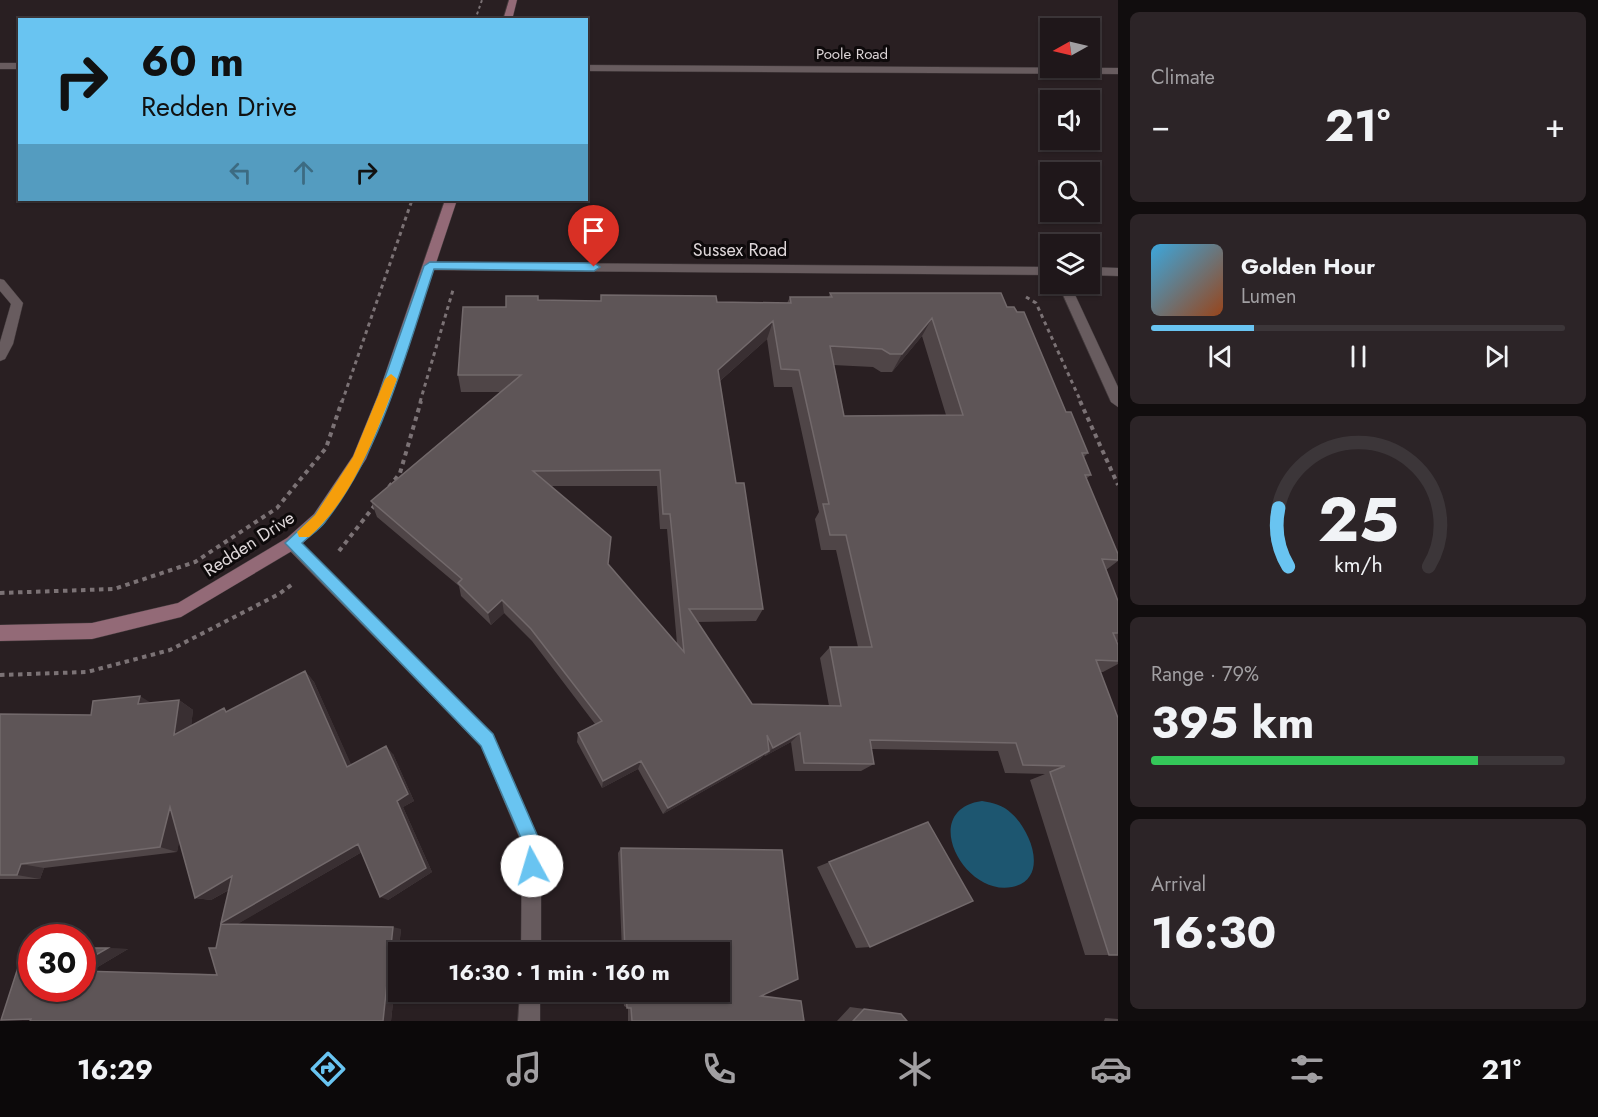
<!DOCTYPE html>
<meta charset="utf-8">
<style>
body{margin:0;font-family:Jost,sans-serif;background:#2c2427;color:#f1f3f6;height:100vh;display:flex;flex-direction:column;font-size:22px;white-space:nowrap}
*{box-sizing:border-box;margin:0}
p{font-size:20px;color:#a19fa2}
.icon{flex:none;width:33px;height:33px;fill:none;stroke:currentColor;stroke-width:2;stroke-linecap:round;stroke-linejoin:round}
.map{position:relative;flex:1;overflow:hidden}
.details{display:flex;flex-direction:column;gap:12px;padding:12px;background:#110d0e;width:480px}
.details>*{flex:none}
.banner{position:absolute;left:18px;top:18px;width:570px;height:183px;border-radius:0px;box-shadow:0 2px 4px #0004,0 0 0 2px #3c3639;background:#69c4f1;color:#111;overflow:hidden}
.needle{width:39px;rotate:262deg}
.fabs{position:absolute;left:1040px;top:18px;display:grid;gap:12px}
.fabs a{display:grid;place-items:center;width:60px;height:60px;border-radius:0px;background:#1f171a;box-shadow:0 2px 4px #0004,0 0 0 2px #3c3639;font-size:30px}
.speed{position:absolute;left:18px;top:924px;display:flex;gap:12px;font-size:30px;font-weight:700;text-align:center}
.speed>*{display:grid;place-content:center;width:78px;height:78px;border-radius:50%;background:#1f171a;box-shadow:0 2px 4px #0004,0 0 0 2px #3c3639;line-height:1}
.speed .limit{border:9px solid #d22;background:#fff;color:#111}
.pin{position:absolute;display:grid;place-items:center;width:51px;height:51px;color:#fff;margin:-62px -26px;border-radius:50% 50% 50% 0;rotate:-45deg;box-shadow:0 0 6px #0007}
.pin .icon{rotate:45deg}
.me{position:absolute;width:66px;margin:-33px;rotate:354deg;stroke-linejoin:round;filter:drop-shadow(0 0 4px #0008)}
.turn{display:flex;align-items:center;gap:21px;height:126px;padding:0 24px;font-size:27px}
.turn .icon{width:78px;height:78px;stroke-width:2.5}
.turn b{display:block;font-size:42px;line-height:51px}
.lanes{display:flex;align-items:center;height:57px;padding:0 24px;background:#0003;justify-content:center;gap:30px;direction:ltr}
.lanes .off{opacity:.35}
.big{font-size:45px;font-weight:700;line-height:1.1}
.details .tile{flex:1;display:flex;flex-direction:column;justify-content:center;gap:9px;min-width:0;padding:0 21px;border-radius:9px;background:#2c2427}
.details .dial{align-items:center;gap:0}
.dial svg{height:156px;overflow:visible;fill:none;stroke:#3c3639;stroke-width:7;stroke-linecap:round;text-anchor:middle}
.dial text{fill:#f1f3f6;stroke:none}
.song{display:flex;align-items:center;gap:18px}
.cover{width:72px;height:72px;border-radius:9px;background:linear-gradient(135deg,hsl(200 70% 55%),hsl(20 70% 35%))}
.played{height:6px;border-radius:3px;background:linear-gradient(90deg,#69c4f1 25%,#3c3639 25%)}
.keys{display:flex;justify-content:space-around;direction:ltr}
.heat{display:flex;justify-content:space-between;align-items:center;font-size:33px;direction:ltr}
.charge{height:9px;border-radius:4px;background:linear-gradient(90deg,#34c759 79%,#3c3639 0)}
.trip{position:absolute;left:388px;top:942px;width:342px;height:60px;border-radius:0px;background:#1f171a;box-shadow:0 2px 4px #0004,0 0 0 2px #3c3639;font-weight:700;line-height:60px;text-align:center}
.dock{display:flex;height:96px;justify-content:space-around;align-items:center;background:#0c090a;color:#a19fa2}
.dock .icon{width:42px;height:42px}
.dock .selected{color:#69c4f1}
.dock b{font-size:27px;color:#f1f3f6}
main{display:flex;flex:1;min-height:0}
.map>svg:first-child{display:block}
.water{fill:#1d5670}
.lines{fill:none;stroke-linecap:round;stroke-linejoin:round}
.street-casing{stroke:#423a3c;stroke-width:1}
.secondary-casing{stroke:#423a3c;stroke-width:1}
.path-far2{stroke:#7b7275;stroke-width:2;stroke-dasharray:3 3;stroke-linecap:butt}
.path-far1{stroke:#7b7275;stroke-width:3;stroke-dasharray:4 4;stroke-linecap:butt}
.path{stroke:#7b7275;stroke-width:4;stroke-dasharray:4.5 4.5;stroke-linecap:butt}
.street{fill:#685c5f;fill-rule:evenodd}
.secondary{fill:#936a77;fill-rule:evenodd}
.wall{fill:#4f4547;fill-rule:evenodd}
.shaded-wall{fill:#392f32}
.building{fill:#5e5557;stroke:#72696b;stroke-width:1.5;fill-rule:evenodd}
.route{fill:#69c4f1;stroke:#447f9d;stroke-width:1.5}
.slow{fill:#f59e0b}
.labels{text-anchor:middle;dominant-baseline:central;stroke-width:6;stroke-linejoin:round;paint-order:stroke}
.far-street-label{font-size:15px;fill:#ddd6d8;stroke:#0e0a0b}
.street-label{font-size:18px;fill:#ddd6d8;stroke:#0e0a0b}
</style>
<main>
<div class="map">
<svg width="1118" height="1021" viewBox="0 0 1118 1021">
<rect width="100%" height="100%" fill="#291f22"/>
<path class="water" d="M982 801C993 803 1003 805 1011 813 1031 830 1050 879 1012 887 964 897 918 810 982 801Z"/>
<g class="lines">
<g class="street-casing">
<path id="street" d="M0 63H20V69H0Z
M586 65 1118 68V74L586 71Z
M430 262 1050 267V275L430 270 424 266Z
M1089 267 1118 268V276L1089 275Z
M0 279 4 280 23 303 13 344 5 359 0 361V342L11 304 0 291Z
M1058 284H1070L1118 387V407L1111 402Z
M292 536 297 538 493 734 541 844V952H521L522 844 481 746 287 548 284 543 287 538Z
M520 992H540V1021H518Z"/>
</g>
<g class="secondary-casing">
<path id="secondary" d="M509 0H517L512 20H503Z
M445 200H457L392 395 366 459 324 524 297 548 181 617 92 639 0 641V625L92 623 178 603 287 538 314 514 353 456 378 395Z"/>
</g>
<path class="path-far2" d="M475 20 482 0"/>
<path class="path-far1" d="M1026 297 1036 303 1081 402
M342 402 412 200
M420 402 453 290"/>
<path class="path" d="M1080 401 1118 485
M389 487 400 473 421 401
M339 551 375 505
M0 593 114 589 195 562 277 508 326 448 342 401
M0 675 87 672 170 650 279 594 294 583"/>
<use href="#street" class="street"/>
<use href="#secondary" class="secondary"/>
</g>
<path class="wall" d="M830 293 1007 307 1088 453 1084 457 1091 475 1086 479 1118 554V561L1106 570 1118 601V641L1117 642 1118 645V664L1103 672H1101L1118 955H1085L1030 780 1045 774 1005 773 998 751 871 749 874 764 861 771H795L791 742 765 756 764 755 760 759 663 814 638 769 602 788 577 742 578 733 595 724 532 641 504 613 491 625 461 596 459 586 377 517 371 501 500 392H461L458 375 538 300 787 303 790 297H829ZM922 336 946 415 844 416 833 365 873 367 881 372H892ZM767 339 774 387H792L819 512 815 519 821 550H836L858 647H830L820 658 829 706 752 704 697 622 756 621 763 609 736 483 720 381ZM552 486H657L660 529H667L677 644 608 564Z
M305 671 314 682 351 765 393 754 414 801 403 807 432 872 388 900 362 852 237 924 401 929 391 1021H30L82 988V948L128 949 91 971 217 974 216 948 227 924 229 890 211 900 195 898 179 840 177 852 44 868 40 879H0V714L91 715 149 703 179 700 193 710 191 726 228 711Z
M913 828 870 947 856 948 817 867Z
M621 848 762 995 804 1021H628V1008L624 1006 623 992H720V952H622L618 853Z
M850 1007 901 1014 907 1021H837Z
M1105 1018 1118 1019V1021H1104Z"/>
<path class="shaded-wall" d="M932 318 922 336 892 372 902 354Z
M773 321 767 339 713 387 718 370Z
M502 600 504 613 491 625 488 613Z
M305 671 314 682 356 775 347 767Z
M140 696 156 706 138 704Z
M179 700 193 710 189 744 174 735Z
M800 733 791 742 765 756 773 748Z
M386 746 393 754 414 801 403 807 432 872 388 900 380 897 397 801Z
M769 751 760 759 663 814 668 808Z
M641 761 638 769 602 788 603 781Z
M170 807 186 813 177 852 160 847Z
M358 844 367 849 236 925 221 923Z
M21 864 44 868 40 879 17 875Z
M232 876 246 880 211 900 195 898Z
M393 927 401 929 391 1021H383Z
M108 948 128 949 91 971H82V963Z"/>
<path class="building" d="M830 293H1001L1007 307H1014L1017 312H1024L1066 412H1071L1088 453H1082L1091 475H1085L1118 554V560L1102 559 1118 601V633H1113L1118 645V661L1096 660 1118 718V955H1109L1050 772 1065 766 1023 765 1016 743 870 740 874 764 804 763 800 733 773 748 767 735 769 751 668 808 641 761 603 781 578 733 602 721 531 629 502 600 488 613 458 583 462 579 371 501 521 375H458L463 307H506V296H538V300L601 301V295L716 296 717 302 791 303 790 297H832ZM932 318 963 415 844 416 830 346 882 349 890 354H902ZM773 321 781 369 799 370 829 504H823L830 535H846L872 647H830L841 706 752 704 689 609H763L744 483H736L718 370ZM660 470 663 514H670L684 652 608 564 611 537 533 471Z
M305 671 347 767 386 746 408 794 397 801 426 868 380 897 358 844 221 923 232 876 195 898 170 807 160 847 21 864 17 875H0V714L91 715 93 701 140 696 138 704 179 700 174 735 224 708 226 712Z
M928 822 973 901 870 947 829 862Z
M621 848 782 850 798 979 761 996 801 1001 804 1021H632L631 1008H627L626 992H720V952H625Z
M221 924 393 927 383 1021H30L31 1019 1 1020 24 949H32V988H82V971L217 975 209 948H216Z
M82 948H108L82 963Z
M864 1009 901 1014 907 1021H853Z"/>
<path class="route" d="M430 262 594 263 600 267 594 271 434 269C405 356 382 449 325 522 319 530 309 536 302 543L493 734 541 844V866L538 872 532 875 526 872 523 866 524 845 481 746 285 543 315 515 354 457 379 395 424 266Z"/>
<path class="slow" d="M391 374 397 379C375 435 355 496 309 537H299L297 532 315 515 353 457 385 379Z"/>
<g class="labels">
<g class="far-street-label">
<text x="852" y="54">Poole Road</text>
</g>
<g class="street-label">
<text x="740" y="250">Sussex Road</text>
<text transform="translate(249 544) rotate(-33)">Redden Drive</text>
</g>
</g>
</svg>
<div class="fabs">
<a><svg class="needle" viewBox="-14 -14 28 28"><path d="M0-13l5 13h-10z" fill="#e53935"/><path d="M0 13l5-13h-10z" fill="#a19fa2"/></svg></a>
<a><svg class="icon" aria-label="sound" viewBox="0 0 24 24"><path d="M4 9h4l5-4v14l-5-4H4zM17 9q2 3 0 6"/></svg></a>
<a><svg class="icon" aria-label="search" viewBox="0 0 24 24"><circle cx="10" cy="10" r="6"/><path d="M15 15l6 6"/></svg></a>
<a><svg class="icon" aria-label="layers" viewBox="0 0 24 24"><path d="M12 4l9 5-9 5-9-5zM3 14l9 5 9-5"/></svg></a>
</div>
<div class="speed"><div class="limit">30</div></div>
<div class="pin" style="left:594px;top:267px;background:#d93025"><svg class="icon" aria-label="arrive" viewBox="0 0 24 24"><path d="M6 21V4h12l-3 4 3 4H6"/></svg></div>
<svg class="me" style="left:532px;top:866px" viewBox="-20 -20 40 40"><circle r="19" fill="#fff"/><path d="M0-13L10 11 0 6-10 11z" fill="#69c4f1"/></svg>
<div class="trip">16:30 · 1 min · 160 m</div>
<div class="banner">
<div class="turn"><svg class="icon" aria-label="right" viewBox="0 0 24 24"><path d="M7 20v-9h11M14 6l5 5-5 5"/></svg><div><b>60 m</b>Redden Drive</div></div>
<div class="lanes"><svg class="icon off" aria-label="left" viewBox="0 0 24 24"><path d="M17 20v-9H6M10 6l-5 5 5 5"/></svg><svg class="icon off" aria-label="ahead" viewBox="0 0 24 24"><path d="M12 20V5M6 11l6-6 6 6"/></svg><svg class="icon" aria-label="right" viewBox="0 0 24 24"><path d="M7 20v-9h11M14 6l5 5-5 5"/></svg></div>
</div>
</div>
<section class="details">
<div class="tile"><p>Climate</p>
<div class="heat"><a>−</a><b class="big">21°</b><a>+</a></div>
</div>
<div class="tile">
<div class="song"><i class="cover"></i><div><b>Golden Hour</b><p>Lumen</p></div></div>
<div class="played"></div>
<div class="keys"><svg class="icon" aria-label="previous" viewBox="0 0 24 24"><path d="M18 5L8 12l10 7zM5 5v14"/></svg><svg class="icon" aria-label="pause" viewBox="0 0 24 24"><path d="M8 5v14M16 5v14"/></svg><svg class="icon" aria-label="next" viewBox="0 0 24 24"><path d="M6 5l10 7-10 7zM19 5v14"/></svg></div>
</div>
<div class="tile dial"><svg viewBox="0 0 100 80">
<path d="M14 69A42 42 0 1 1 86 69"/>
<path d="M14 69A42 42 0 0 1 9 39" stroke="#69c4f1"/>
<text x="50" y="56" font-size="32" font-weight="700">25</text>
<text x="50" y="72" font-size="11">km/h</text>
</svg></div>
<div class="tile"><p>Range · 79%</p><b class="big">395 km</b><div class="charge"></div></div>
<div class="tile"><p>Arrival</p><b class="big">16:30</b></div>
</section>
</main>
<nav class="dock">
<b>16:29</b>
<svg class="icon selected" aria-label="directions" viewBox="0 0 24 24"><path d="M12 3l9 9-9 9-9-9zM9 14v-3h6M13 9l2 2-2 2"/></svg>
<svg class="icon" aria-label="music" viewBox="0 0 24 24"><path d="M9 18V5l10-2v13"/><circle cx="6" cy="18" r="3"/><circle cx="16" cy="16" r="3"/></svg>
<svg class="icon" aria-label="phone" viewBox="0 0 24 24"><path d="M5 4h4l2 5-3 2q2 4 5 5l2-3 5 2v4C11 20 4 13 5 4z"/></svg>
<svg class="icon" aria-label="climate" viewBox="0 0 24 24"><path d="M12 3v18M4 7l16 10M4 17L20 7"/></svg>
<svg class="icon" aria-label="car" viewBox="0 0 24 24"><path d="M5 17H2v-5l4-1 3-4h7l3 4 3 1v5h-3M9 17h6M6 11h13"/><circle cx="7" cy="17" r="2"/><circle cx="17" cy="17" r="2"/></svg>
<svg class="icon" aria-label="filters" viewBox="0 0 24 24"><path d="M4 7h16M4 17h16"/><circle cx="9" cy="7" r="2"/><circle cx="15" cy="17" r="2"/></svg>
<b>21°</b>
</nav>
